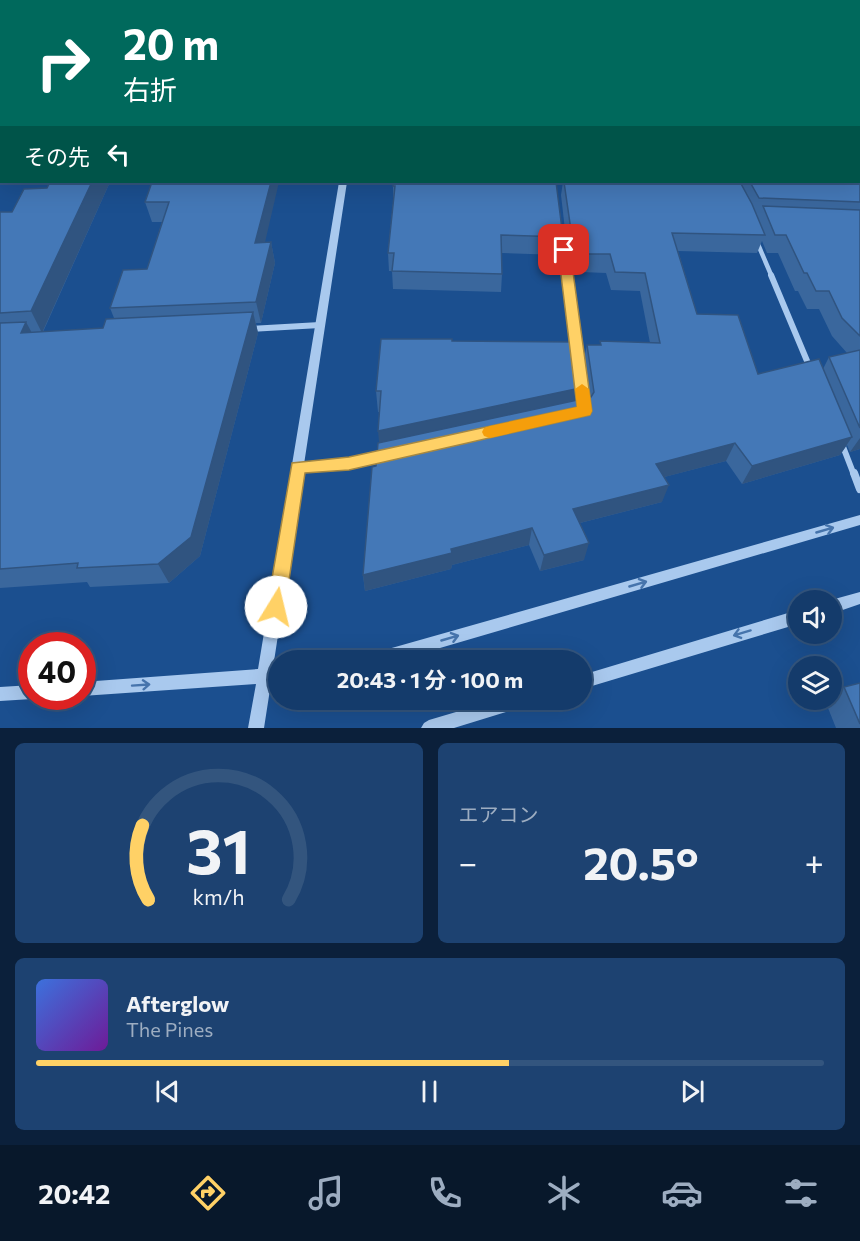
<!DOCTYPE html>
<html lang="ja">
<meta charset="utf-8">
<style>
body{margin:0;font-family:Commissioner,"Noto Sans JP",sans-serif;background:#1d4271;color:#f1f3f6;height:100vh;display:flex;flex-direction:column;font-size:22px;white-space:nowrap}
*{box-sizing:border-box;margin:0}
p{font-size:20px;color:#9dadc1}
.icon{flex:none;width:33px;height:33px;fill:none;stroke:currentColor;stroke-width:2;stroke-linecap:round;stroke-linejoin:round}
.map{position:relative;height:728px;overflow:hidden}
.drawer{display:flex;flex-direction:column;gap:15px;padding:15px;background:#0b203b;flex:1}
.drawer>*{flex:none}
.hud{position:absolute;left:0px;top:0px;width:861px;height:183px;box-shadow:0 6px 24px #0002,0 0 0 2px #33557e;background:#00695c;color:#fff;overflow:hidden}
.tools{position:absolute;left:788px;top:590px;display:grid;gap:12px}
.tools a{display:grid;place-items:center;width:54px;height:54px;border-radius:50%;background:#143b6b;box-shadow:0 6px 24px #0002,0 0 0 2px #33557e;font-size:30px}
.speed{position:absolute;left:18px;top:632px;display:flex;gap:12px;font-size:30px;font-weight:700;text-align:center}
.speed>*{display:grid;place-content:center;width:78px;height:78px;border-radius:50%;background:#143b6b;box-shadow:0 6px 24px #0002,0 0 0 2px #33557e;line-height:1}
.speed .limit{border:9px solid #d22;background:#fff;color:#111}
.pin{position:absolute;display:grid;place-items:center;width:51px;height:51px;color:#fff;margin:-26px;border-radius:12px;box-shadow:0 3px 9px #0006}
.me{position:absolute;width:66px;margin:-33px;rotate:9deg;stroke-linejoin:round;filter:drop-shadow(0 0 4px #0008)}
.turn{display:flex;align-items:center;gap:21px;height:126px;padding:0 24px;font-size:27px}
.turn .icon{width:78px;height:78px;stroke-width:2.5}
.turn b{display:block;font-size:42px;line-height:51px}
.then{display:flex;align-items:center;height:57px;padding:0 24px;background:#0003;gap:12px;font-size:22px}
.big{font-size:45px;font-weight:700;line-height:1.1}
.drawer .tile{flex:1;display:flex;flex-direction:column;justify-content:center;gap:9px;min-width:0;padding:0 21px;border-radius:9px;background:#1d4271}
.drawer .dial{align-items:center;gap:0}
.dial svg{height:156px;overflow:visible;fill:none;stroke:#33557e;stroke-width:7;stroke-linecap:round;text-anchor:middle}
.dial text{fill:#f1f3f6;stroke:none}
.song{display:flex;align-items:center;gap:18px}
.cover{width:72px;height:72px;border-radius:9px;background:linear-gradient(135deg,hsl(220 70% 55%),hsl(280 70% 35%))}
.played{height:6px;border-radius:3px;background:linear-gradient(90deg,#ffd166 60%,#33557e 60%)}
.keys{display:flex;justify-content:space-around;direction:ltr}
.heat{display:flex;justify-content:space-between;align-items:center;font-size:33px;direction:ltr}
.drawer .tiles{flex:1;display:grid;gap:15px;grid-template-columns:1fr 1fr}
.tile:last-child{grid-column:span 2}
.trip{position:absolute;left:268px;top:650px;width:324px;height:60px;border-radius:30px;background:#143b6b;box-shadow:0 6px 24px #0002,0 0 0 2px #33557e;font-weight:700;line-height:60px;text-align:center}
.tab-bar{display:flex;height:96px;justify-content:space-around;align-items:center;background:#08182b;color:#9dadc1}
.tab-bar .icon{width:42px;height:42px}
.tab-bar .on{color:#ffd166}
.tab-bar b{font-size:27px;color:#f1f3f6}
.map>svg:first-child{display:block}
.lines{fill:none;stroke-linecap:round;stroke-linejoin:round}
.service-far1{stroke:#a9c9ee;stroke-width:4}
.service{stroke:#a9c9ee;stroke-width:4.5}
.minor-far2{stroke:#a9c9ee;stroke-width:4.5}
.minor-far1{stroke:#a9c9ee;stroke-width:6}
.minor{stroke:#a9c9ee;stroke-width:8}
.tertiary{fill:#a9c9ee;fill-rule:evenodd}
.wall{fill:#3a679d;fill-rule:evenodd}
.shaded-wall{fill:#305480}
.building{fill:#4478b7;stroke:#305480;stroke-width:1.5}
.oneway{stroke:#4674ac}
.route{fill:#ffd166;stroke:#a68842;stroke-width:1.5}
.slow{fill:#f59e0b}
</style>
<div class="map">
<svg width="860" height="728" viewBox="0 0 860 728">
<rect width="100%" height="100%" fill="#1b4f8f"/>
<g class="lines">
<path class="service-far1" d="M562 234 568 277"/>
<path class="service" d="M568 275 577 345
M298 467 349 463 381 456"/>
<path class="minor-far2" d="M0 170 2 168
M757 242 772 277"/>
<path class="minor-far1" d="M771 275 810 368
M251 329 320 325
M842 444 854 475"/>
<path class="minor" d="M854 473 860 489"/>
<path class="tertiary" d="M368 0H374V2H368Z
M339 182H347L273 668H279V682L271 683 264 728H248L256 684 82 696H81H82V682L258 669Z
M860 515V525L399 660H367L369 655 374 653Z
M860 592V604L831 614V600Z
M798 610V624L582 689V675Z
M32 685V696H38L37 697 32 699 0 701V687Z
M500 699H532L530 704 525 706 454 728H421L424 723 429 720Z"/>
</g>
<path class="wall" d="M407 0H860V14V2H407Z
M860 71V449L850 452 847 445 840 455 742 484 726 461 664 477 662 502 580 523 584 560 540 571 529 545 452 565 451 569 365 591 363 575 379 443 380 412H378L376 391 452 341 585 387 582 399 588 398 583 363 587 345H600V341L650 343 640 291 611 290 606 273 581 272 578 256H568L561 195 563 182H860ZM762 241 767 253H778L795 291H798L807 309H819L832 336 847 353 829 357 823 369 758 374 697 314 678 251 757 253Z
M110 182 43 332 103 328 114 318 110 308 147 269 162 222H152L145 202 152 182 265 243 271 242 275 263 261 323H256L258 333 200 556 169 583 90 587 87 582 0 588V212H12L47 188Z
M393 182 563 237 560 255 502 253V274L501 292 393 289 392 271H389L388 253 393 203Z
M860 683V728H836L826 703 844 687Z"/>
<path class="shaded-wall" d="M84 0H99L98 2H83Z
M842 0H857L856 2H837Z
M2 111V136L0 138V113Z
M92 182H110L42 333 31 311Z
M271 182H279L260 264 255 243Z
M271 242 275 263 261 323 256 302Z
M253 312 258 333 200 556 169 583 158 564Z
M26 322 38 344 21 333Z
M585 387 580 407 380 452 378 431Z
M852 437 840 455 742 484 752 466Z
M860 438V449L850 452Z
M735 443 726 461 649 481 656 464Z
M669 485 662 502 568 526 573 509Z
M532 528 529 545 452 565 451 569 365 591 363 575 451 549Z
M589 543 584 560 540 571 544 555Z"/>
<path class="building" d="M0 0H84L83 2H2V111L0 113Z
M121 0H324L323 2H121Z
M407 0H842L837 2H407Z
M860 71V202L759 198 750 182H860Z
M50 182H92L31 311 0 313V212H12L24 189 47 188Z
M152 182H271L255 243 271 242 256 302 110 308 123 270 147 269 169 202H145Z
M393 182H556L563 237 501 235 502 274 392 271 394 253H388L395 186H393Z
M564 182H740L752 204 765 235 672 233 697 314 738 315 758 374 819 359 852 437 752 466 735 443 656 464 669 485 573 509 589 543 544 555 532 528 451 549 452 553 363 575 372 467 376 466 378 443 591 397 594 392 587 345H601L600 341 660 343 645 273 615 272 610 254H585L582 238 572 237Z
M763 206 860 210V336L842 318 829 291H816L807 273H804L786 235H775Z
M253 312 191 537 158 564 77 568 78 563 0 569V323L26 322 21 333 103 328 106 319Z
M381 339H452V341L578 342 585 387 378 431 381 391H376Z
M860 350V428L829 357Z
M860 683V724L844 687Z"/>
<defs><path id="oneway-shaft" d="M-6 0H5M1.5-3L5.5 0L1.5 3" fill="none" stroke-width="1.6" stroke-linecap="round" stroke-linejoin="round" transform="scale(1.5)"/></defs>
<g class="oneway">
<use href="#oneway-shaft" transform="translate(825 530) rotate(-16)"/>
<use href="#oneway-shaft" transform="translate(638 584) rotate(-16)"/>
<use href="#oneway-shaft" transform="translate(742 633) rotate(163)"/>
<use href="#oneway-shaft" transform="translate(450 638) rotate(-16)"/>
<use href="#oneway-shaft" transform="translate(141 685) rotate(-4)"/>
</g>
<path class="route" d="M564 247 570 250 592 411 590 415 349 470 305 473 285 607 283 613 276 615 270 613 267 607 292 463 349 457 577 407 558 250Z"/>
<path class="slow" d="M582 384 589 389 592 411 590 415 490 438 484 436 482 432 484 428 490 426 577 407 575 389Z"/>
</svg>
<div class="tools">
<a><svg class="icon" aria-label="sound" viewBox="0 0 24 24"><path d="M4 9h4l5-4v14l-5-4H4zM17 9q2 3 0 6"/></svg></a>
<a><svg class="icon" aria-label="layers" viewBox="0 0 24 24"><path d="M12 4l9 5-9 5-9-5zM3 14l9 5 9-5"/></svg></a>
</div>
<div class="speed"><div class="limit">40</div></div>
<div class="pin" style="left:564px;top:250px;background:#d93025"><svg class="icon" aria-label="arrive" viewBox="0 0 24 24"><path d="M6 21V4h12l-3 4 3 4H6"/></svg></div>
<svg class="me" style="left:276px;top:607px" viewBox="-20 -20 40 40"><circle r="19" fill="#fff"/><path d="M0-13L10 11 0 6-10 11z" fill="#ffd166"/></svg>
<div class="trip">20:43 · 1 分 · 100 m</div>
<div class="hud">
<div class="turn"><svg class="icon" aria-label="right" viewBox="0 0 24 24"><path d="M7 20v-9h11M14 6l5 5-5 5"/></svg><div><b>20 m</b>右折</div></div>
<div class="then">その先<svg class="icon" aria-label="left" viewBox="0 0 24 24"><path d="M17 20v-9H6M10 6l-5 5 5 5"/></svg></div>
</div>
</div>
<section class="drawer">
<div class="tiles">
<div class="tile dial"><svg viewBox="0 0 100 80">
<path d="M14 69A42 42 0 1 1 86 69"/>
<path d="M14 69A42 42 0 0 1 11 31" stroke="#ffd166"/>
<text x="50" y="56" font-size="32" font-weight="700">31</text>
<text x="50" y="72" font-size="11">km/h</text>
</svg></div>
<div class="tile"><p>エアコン</p>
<div class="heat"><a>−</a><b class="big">20.5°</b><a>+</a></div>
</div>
<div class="tile">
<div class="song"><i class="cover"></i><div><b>Afterglow</b><p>The Pines</p></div></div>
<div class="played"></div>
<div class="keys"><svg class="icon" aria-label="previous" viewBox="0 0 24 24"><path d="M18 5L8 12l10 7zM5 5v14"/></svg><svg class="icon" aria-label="pause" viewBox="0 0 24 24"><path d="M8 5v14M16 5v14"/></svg><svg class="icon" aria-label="next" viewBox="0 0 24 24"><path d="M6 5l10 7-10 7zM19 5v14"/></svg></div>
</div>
</div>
</section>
<nav class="tab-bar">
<b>20:42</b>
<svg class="icon on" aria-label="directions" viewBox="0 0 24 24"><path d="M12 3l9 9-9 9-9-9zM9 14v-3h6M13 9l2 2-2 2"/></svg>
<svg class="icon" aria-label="music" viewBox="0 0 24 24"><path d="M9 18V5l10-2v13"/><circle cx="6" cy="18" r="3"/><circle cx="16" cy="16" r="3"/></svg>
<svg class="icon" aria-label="phone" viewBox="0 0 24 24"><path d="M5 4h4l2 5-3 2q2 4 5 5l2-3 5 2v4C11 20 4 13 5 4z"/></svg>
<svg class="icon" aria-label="climate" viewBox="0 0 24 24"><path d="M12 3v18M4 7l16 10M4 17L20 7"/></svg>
<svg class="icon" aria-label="car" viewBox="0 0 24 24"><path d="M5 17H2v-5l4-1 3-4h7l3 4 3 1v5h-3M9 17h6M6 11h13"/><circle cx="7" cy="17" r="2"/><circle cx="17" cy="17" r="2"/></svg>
<svg class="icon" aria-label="filters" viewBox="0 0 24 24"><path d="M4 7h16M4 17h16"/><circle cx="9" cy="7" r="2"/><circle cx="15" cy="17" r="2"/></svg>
</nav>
